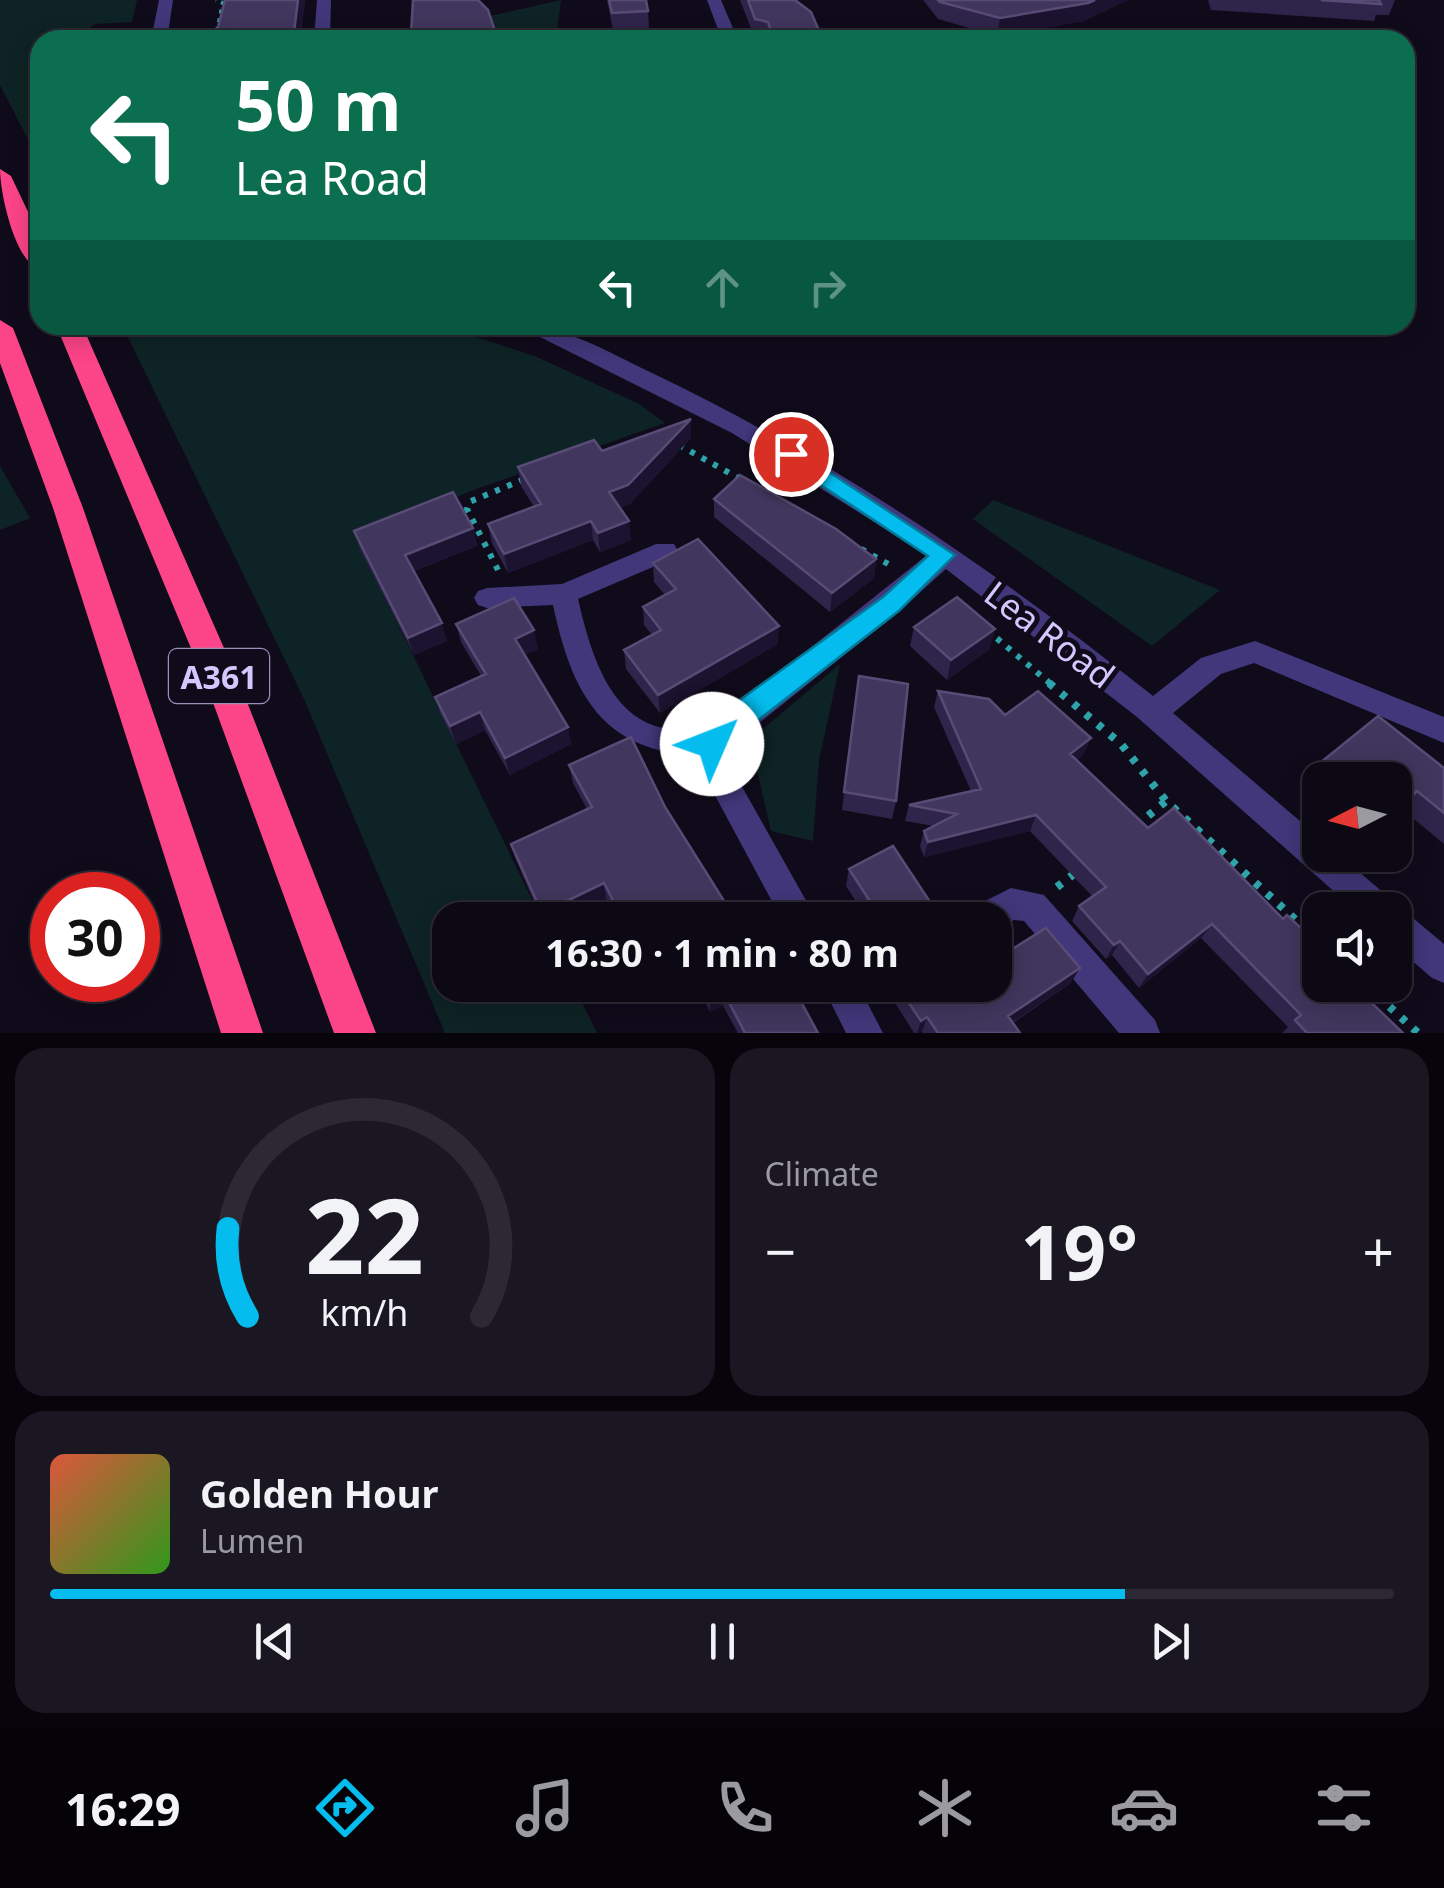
<!DOCTYPE html>
<meta charset="utf-8">
<style>
body{margin:0;font-family:"Noto Sans",sans-serif;background:#1a1622;color:#f1f3f6;height:100vh;display:flex;flex-direction:column;font-size:38px;white-space:nowrap}
*{box-sizing:border-box;margin:0}
p{font-size:32px;color:#9a9aa0}
.icon{flex:none;width:55px;height:55px;fill:none;stroke:currentColor;stroke-width:2;stroke-linecap:round;stroke-linejoin:round}
.map{position:relative;height:1033px;overflow:hidden}
.side{display:flex;flex-direction:column;gap:15px;padding:15px;background:#07040b;flex:1}
.side>*{flex:none}
.hud{position:absolute;left:30px;top:30px;width:1385px;height:305px;border-radius:30px;box-shadow:0 5px 25px #0003,0 0 0 2px #2c2934;background:#0b6e4f;color:#fff;overflow:hidden}
.needle{width:65px;rotate:264deg}
.fabs{position:absolute;left:1302px;top:762px;display:grid;gap:20px}
.fabs a{display:grid;place-items:center;width:110px;height:110px;border-radius:20px;background:#0c0814;box-shadow:0 5px 25px #0003,0 0 0 2px #2c2934;font-size:50px}
.speed{position:absolute;left:30px;top:872px;display:flex;gap:20px;font-size:50px;font-weight:700;text-align:center}
.speed>*{display:grid;place-content:center;width:130px;height:130px;border-radius:50%;background:#0c0814;box-shadow:0 5px 25px #0003,0 0 0 2px #2c2934;line-height:1}
.speed .limit{border:15px solid #d22;background:#fff;color:#111}
.pin{position:absolute;display:grid;place-items:center;width:85px;height:85px;color:#fff;margin:-42px;border:5px solid #fff;border-radius:50%;box-shadow:0 2px 10px #0007}
.me{position:absolute;width:110px;margin:-55px;rotate:46deg;stroke-linejoin:round;filter:drop-shadow(0 0 8px #0008)}
.turn{display:flex;align-items:center;gap:35px;height:210px;padding:0 40px;font-size:45px}
.turn .icon{width:130px;height:130px;stroke-width:2.5}
.turn b{display:block;font-size:70px;line-height:85px}
.lanes{display:flex;align-items:center;height:95px;padding:0 40px;background:#0003;justify-content:center;gap:50px;direction:ltr}
.lanes .off{opacity:.35}
.big{font-size:75px;font-weight:700;line-height:1.1}
.side .tile{flex:1;display:flex;flex-direction:column;justify-content:center;gap:15px;min-width:0;padding:0 35px;border-radius:30px;background:#1a1622}
.side .dial{align-items:center;gap:0}
.dial svg{height:260px;overflow:visible;fill:none;stroke:#2c2934;stroke-width:7;stroke-linecap:round;text-anchor:middle}
.dial text{fill:#f1f3f6;stroke:none}
.song{display:flex;align-items:center;gap:30px}
.cover{width:120px;height:120px;border-radius:15px;background:linear-gradient(135deg,hsl(10 70% 55%),hsl(110 70% 35%))}
.played{height:10px;border-radius:5px;background:linear-gradient(90deg,#04bced 80%,#2c2934 80%)}
.keys{display:flex;justify-content:space-around;direction:ltr}
.heat{display:flex;justify-content:space-between;align-items:center;font-size:55px;direction:ltr}
.side .tiles{flex:1;display:grid;gap:15px;grid-template-columns:1fr 1fr}
.tile:last-child{grid-column:span 2}
.trip{position:absolute;left:432px;top:902px;width:580px;height:100px;border-radius:30px;background:#0c0814;box-shadow:0 5px 25px #0003,0 0 0 2px #2c2934;font-weight:700;line-height:100px;text-align:center}
.tab-bar{display:flex;height:160px;justify-content:space-around;align-items:center;background:#050308;color:#9a9aa0}
.tab-bar .icon{width:70px;height:70px}
.tab-bar .current{color:#04bced}
.tab-bar b{font-size:45px;color:#f1f3f6}
.map>svg:first-child{display:block}
.green{fill:#0e2325}
.lines{fill:none;stroke-linecap:round;stroke-linejoin:round}
.path-far2{stroke:#2ea4aa;stroke-width:4;stroke-dasharray:4 5;stroke-linecap:butt}
.path-far1{stroke:#2ea4aa;stroke-width:6;stroke-dasharray:5 8;stroke-linecap:butt}
.path{stroke:#2ea4aa;stroke-width:8;stroke-dasharray:6 10;stroke-linecap:butt}
.minor{fill:#41377a;fill-rule:evenodd}
.highway{fill:#fc4488;fill-rule:evenodd}
.wall{fill:#2f244a}
.shaded-wall{fill:#1b132f}
.building{fill:#41365d;stroke:#584c76;stroke-width:2.5}
.route{fill:#04bced;stroke:#037a9a;stroke-width:2.5}
.labels{text-anchor:middle;dominant-baseline:central;stroke-width:10;stroke-linejoin:round;paint-order:stroke}
.shield{fill:#100b1b;stroke:#988fba;stroke-width:2.5}
.shield-label{font-size:32px;font-weight:bold;fill:#d3c7fe}
.street-label{font-size:35px;fill:#d3c7fe;stroke:#100b1b}
</style>
<div class="map">
<svg width="1444" height="1033" viewBox="0 0 1444 1033">
<rect width="100%" height="100%" fill="#100b1b"/>
<path class="green" d="M0 0H137L132 22 95 24 82 33 137 31 135 40H40V163L0 85Z
M561 0 556 40H502L481 18Z
M122 325H440L537 357 639 404 665 423 476 489 356 538 542 920H450V985H573L597 1033H445L304 699Z
M0 466 30 518 0 530Z
M993 500 1220 590 1152 646 973 519Z
M840 664 819 760 813 841 771 831 750 740Z"/>
<g class="lines">
<path class="path-far2" d="M215 40 223 3 216 0"/>
<path class="path-far1" d="M679 445 742 480
M861 549 890 565
M498 570 467 509 469 502 527 478
M987 630 1052 685"/>
<path class="path" d="M1049 683 1121 744 1166 801
M1136 826 1166 801 1320 942
M1057 887 1079 870
M1366 985 1418 1033"/>
<path class="minor" d="M159 0H173L167 40H151Z
M317 0H331L330 40H314Z
M707 0H721L738 40H722Z
M516 325C564 325 608 352 650 372 831 458 997 571 1153 696L1201 658 1255 641 1444 717V743L1254 663 1221 674 1173 713 1320 838V855H1339L1391 899 1395 908 1407 913 1444 944V983L1432 978 1395 946V910H1355L1137 717 946 569 898 612 728 748 736 776 817 920H782L711 788 701 756C602 752 572 694 553 605L487 608 478 605 474 598 478 591 487 588 562 584 656 544H674L678 551 674 558 578 599C589 645 606 713 659 727 674 731 691 730 706 731L927 555 732 433Z
M1011 888 1044 895 1155 1020 1160 1033H1119L1024 921 1014 920 995 930V920H964L969 909Z
M822 985H858L883 1033H846Z"/>
<path class="highway" d="M0 169 11 176 40 237V269C15 263 0 193 0 169Z
M0 320 13 328 83 508 263 1033H221L53 508 0 363Z
M56 325H82L242 689 376 1033H334L208 689Z"/>
</g>
<path class="wall" d="M223 0H305L300 40H220L217 31 224 0Z
M607 0H646L648 11 649 28 613 30Z
M740 0H795L823 40 755 39Z
M923 0H1128L1084 21 997 36 938 19Z
M1208 0H1395L1389 15H1376L1374 21 1211 10Z
M691 419V438L630 504 620 508 631 540 600 552 593 540 508 573 492 543 488 524 534 507 521 486 518 467 602 451Z
M714 499 876 559 874 578 830 612 714 517Z
M473 528 477 546 414 571 447 641 414 655 360 549 354 531Z
M653 563 778 644 660 713 626 669 624 650 652 635 644 625 643 607 665 595 654 582Z
M456 624 538 649 525 655 568 727 571 744 510 775 485 730 456 744 441 715 435 697 481 676 461 642Z
M914 627 990 649 947 680 910 646Z
M859 676 896 801 892 819 842 810Z
M938 691 1005 715 1084 754 1077 760 1148 828 1320 985 1403 1033H1282L1288 1027 1201 938 1139 988 1112 955 1106 959 1072 921 1079 906 1093 897 1030 831 924 857 920 846 924 831 934 826 905 821 909 805 971 791 934 707Z
M1320 763 1444 768V844L1402 809 1395 816V780H1320V792L1307 781Z
M569 765 665 807 736 920H617L606 899 564 920H542L516 860 511 844 587 809 573 783Z
M849 869 942 920H868L846 886Z
M1071 983 1013 1023 1020 1033H923L922 1032 914 1033 890 995 893 985H995Z
M697 985H792L818 1033H738L723 1006 710 1012Z"/>
<path class="shaded-wall" d="M298 0H305L300 40H293Z
M1095 0H1128L1084 21 997 36 1000 18Z
M691 419V438L630 504 611 511 609 492Z
M591 521 593 540 508 573 504 554Z
M629 521 631 540 600 552 598 533Z
M473 528 477 546 410 572 405 555Z
M876 559 874 578 830 612 832 593Z
M442 623 447 641 414 655 408 638Z
M779 626 778 644 660 713 658 695Z
M995 629 990 649 947 680 951 660Z
M534 630 538 649 519 658 515 639Z
M480 712 485 730 456 744 450 726Z
M568 727 571 744 510 775 505 758Z
M1091 738 1084 754 1064 770 1070 754Z
M1417 791 1402 809 1395 816V812Z
M1036 815 1030 831 924 857 928 842Z
M604 883 606 899 564 920H544L542 913Z
M665 905 666 920H629Z
M1212 924 1201 938 1139 988 1148 974Z
M1120 941 1112 955 1106 959 1114 945Z
M1080 968 1071 983 1001 1030 1008 1016Z
M723 991V1006L710 1012V997Z
M927 1017 922 1032 917 1033 921 1021Z"/>
<path class="building" d="M225 0H298L293 40H240L234 29 217 31Z
M413 0H478L488 10 498 40H358L411 34Z
M609 0H646L648 11 612 13Z
M748 0H795L811 12 823 40H774L768 22 755 19Z
M938 0H1095L1088 3 1000 18 940 2Z
M1321 0H1379L1381 4Z
M910 36 913 40H869Z
M691 419 628 485 609 492 629 521 598 533 591 521 504 554 488 524 541 504 518 467 594 440 602 451Z
M740 475 836 529 876 559 832 593 714 499Z
M453 492 473 528 405 555 442 623 408 638 354 531Z
M698 539 779 626 658 695 624 650 661 630 643 607 676 589 653 563Z
M957 597 995 629 951 660 914 627Z
M514 598 534 630 515 639 568 727 505 758 480 712 450 726 435 697 486 674 456 624Z
M859 676 908 684 896 801 844 792Z
M938 691 989 699 1005 715 1038 691 1091 738 1070 754 1148 828 1174 808 1283 919 1287 915 1320 946V985H1353L1403 1033H1307L1295 1020 1301 1015 1212 924 1148 974 1120 941 1114 945 1079 906 1106 887 1036 815 928 842 924 831 957 814 909 805 981 789Z
M1378 716 1444 768V813L1417 791 1395 812V780H1341L1320 763Z
M631 737 665 807 736 920H672L665 905 629 920H623L604 883 542 913 511 844 592 807 569 765Z
M893 846 942 920H882L849 869Z
M1046 928 1080 968 1008 1016 1020 1033H938L927 1017 921 1021 897 985H995V960Z
M704 985H792L818 1033H745L723 991 710 997Z"/>
<path class="route" d="M791 447 955 555 900 610 712 756 703 752 699 744 737 702 883 597 928 556 783 460V449Z"/>
<g class="labels">
<rect class="shield" x="169" y="649" width="100" height="54" rx="8"/>
<g class="shield-label">
<text x="219" y="676">A361</text>
</g>
<g class="street-label">
<text transform="translate(1050 634) rotate(37)">Lea Road</text>
</g>
</g>
</svg>
<div class="fabs">
<a><svg class="needle" viewBox="-14 -14 28 28"><path d="M0-13l5 13h-10z" fill="#e53935"/><path d="M0 13l5-13h-10z" fill="#9a9aa0"/></svg></a>
<a><svg class="icon" aria-label="sound" viewBox="0 0 24 24"><path d="M4 9h4l5-4v14l-5-4H4zM17 9q2 3 0 6"/></svg></a>
</div>
<div class="speed"><div class="limit">30</div></div>
<div class="pin" style="left:791px;top:454px;background:#d93025"><svg class="icon" aria-label="arrive" viewBox="0 0 24 24"><path d="M6 21V4h12l-3 4 3 4H6"/></svg></div>
<svg class="me" style="left:712px;top:744px" viewBox="-20 -20 40 40"><circle r="19" fill="#fff"/><path d="M0-13L10 11 0 6-10 11z" fill="#04bced"/></svg>
<div class="trip">16:30 · 1 min · 80 m</div>
<div class="hud">
<div class="turn"><svg class="icon" aria-label="left" viewBox="0 0 24 24"><path d="M17 20v-9H6M10 6l-5 5 5 5"/></svg><div><b>50 m</b>Lea Road</div></div>
<div class="lanes"><svg class="icon" aria-label="left" viewBox="0 0 24 24"><path d="M17 20v-9H6M10 6l-5 5 5 5"/></svg><svg class="icon off" aria-label="ahead" viewBox="0 0 24 24"><path d="M12 20V5M6 11l6-6 6 6"/></svg><svg class="icon off" aria-label="right" viewBox="0 0 24 24"><path d="M7 20v-9h11M14 6l5 5-5 5"/></svg></div>
</div>
</div>
<section class="side">
<div class="tiles">
<div class="tile dial"><svg viewBox="0 0 100 80">
<path d="M14 69A42 42 0 1 1 86 69"/>
<path d="M14 69A42 42 0 0 1 8 42" stroke="#04bced"/>
<text x="50" y="56" font-size="32" font-weight="700">22</text>
<text x="50" y="72" font-size="11">km/h</text>
</svg></div>
<div class="tile"><p>Climate</p>
<div class="heat"><a>−</a><b class="big">19°</b><a>+</a></div>
</div>
<div class="tile">
<div class="song"><i class="cover"></i><div><b>Golden Hour</b><p>Lumen</p></div></div>
<div class="played"></div>
<div class="keys"><svg class="icon" aria-label="previous" viewBox="0 0 24 24"><path d="M18 5L8 12l10 7zM5 5v14"/></svg><svg class="icon" aria-label="pause" viewBox="0 0 24 24"><path d="M8 5v14M16 5v14"/></svg><svg class="icon" aria-label="next" viewBox="0 0 24 24"><path d="M6 5l10 7-10 7zM19 5v14"/></svg></div>
</div>
</div>
</section>
<nav class="tab-bar">
<b>16:29</b>
<svg class="icon current" aria-label="directions" viewBox="0 0 24 24"><path d="M12 3l9 9-9 9-9-9zM9 14v-3h6M13 9l2 2-2 2"/></svg>
<svg class="icon" aria-label="music" viewBox="0 0 24 24"><path d="M9 18V5l10-2v13"/><circle cx="6" cy="18" r="3"/><circle cx="16" cy="16" r="3"/></svg>
<svg class="icon" aria-label="phone" viewBox="0 0 24 24"><path d="M5 4h4l2 5-3 2q2 4 5 5l2-3 5 2v4C11 20 4 13 5 4z"/></svg>
<svg class="icon" aria-label="climate" viewBox="0 0 24 24"><path d="M12 3v18M4 7l16 10M4 17L20 7"/></svg>
<svg class="icon" aria-label="car" viewBox="0 0 24 24"><path d="M5 17H2v-5l4-1 3-4h7l3 4 3 1v5h-3M9 17h6M6 11h13"/><circle cx="7" cy="17" r="2"/><circle cx="17" cy="17" r="2"/></svg>
<svg class="icon" aria-label="filters" viewBox="0 0 24 24"><path d="M4 7h16M4 17h16"/><circle cx="9" cy="7" r="2"/><circle cx="15" cy="17" r="2"/></svg>
</nav>
